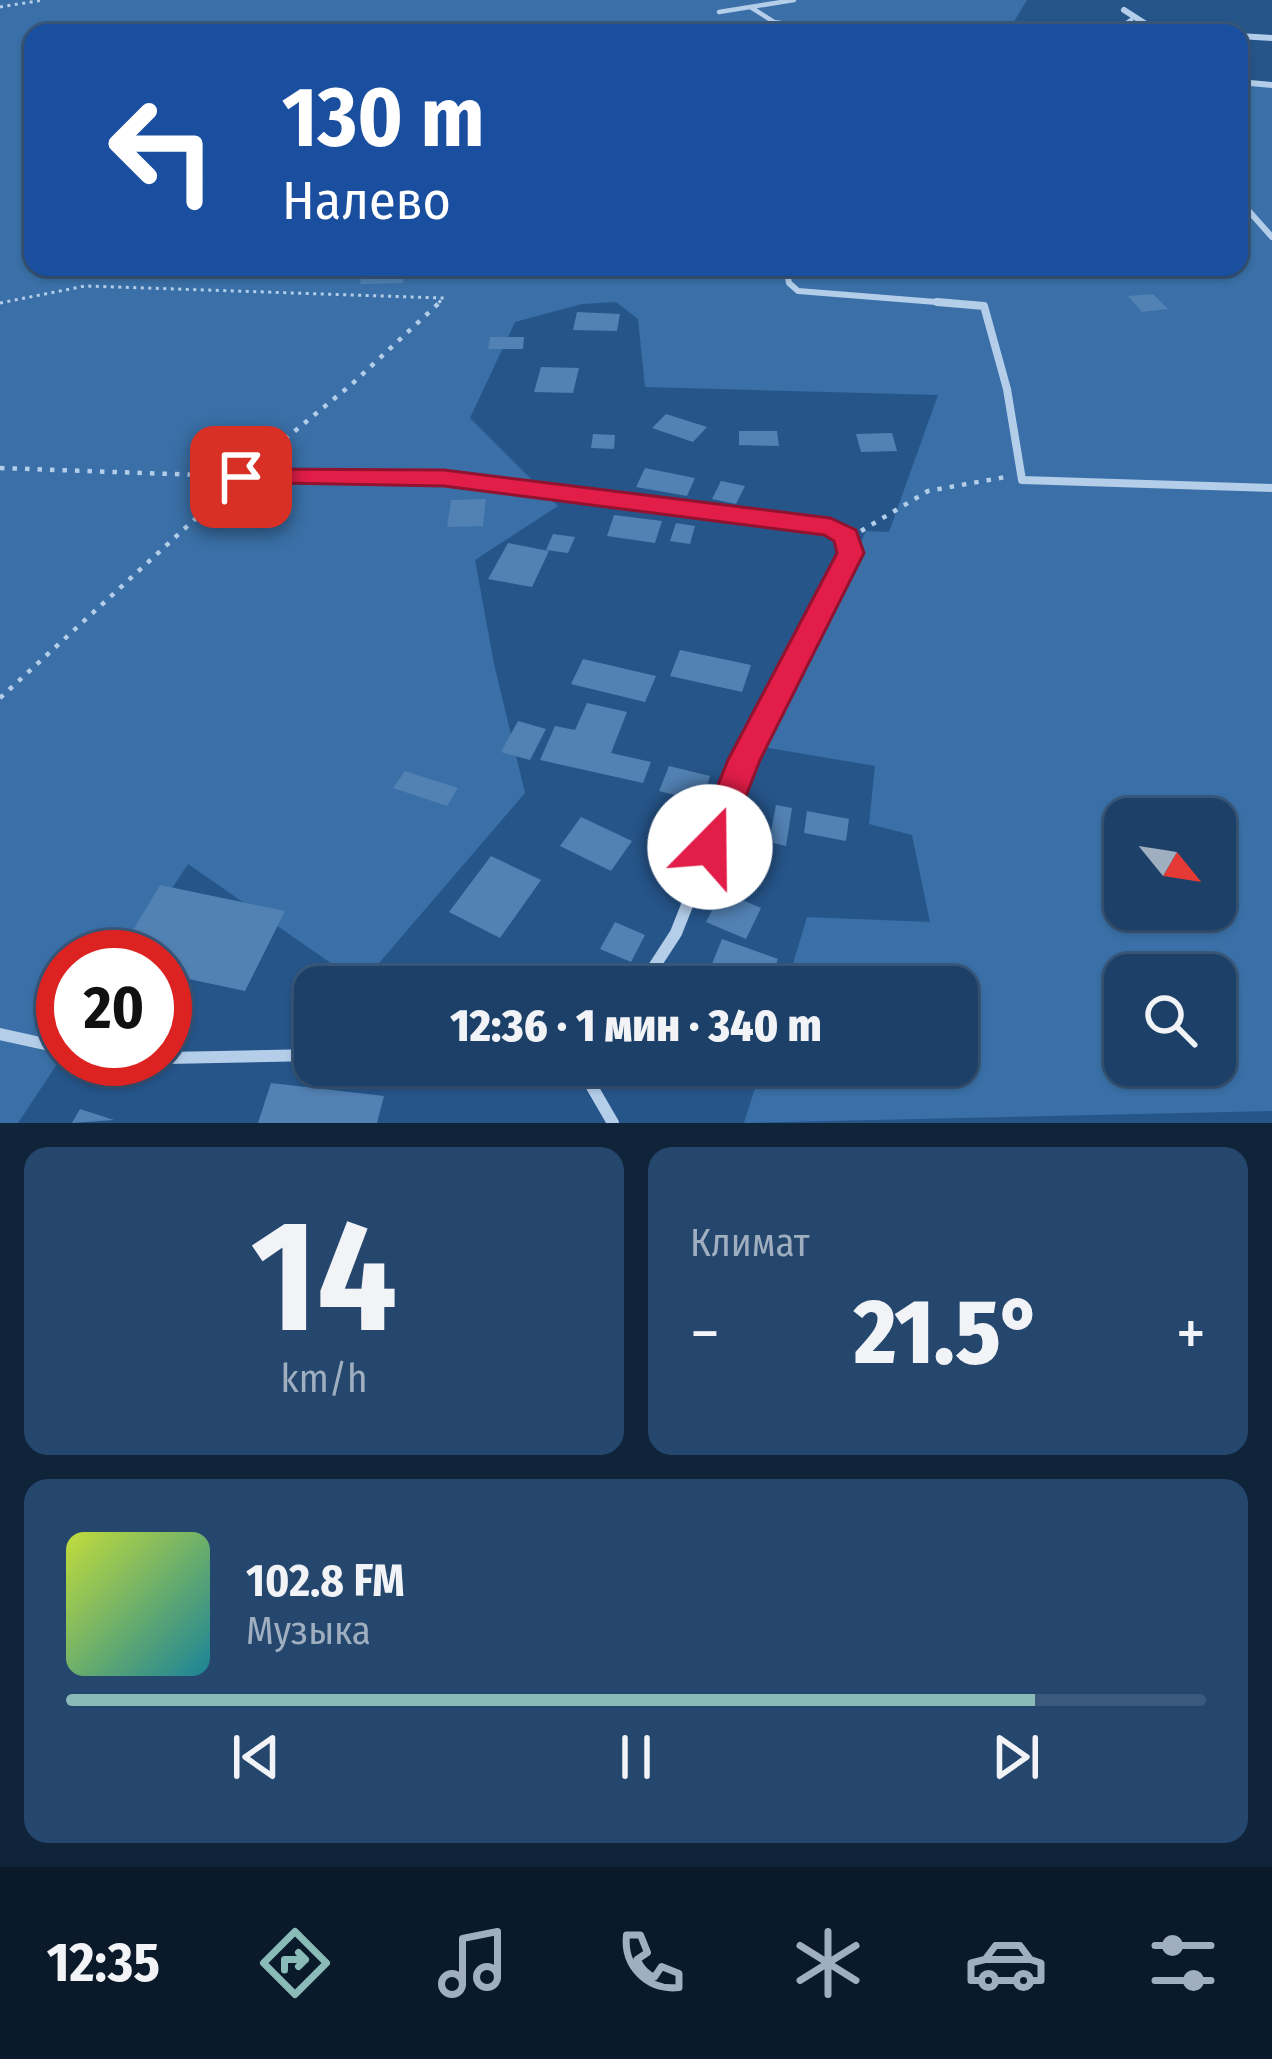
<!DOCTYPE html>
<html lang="ru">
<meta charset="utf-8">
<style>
body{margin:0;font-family:"Fira Sans Condensed",sans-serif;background:#25476e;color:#f1f3f6;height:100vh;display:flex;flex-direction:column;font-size:45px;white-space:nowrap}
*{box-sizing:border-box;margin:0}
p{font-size:39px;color:#a0afc0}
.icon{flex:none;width:66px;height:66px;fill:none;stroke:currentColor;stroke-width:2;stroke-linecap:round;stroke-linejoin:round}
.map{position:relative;height:1123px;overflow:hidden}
.side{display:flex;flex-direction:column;gap:24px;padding:24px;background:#0f2339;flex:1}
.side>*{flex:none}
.top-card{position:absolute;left:24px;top:24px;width:1224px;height:252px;border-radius:24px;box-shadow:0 3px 9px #0004,0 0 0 3px #3a597c;background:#1a4fa0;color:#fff;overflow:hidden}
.needle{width:78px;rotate:120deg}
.fabs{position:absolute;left:1104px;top:798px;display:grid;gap:24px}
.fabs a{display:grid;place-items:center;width:132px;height:132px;border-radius:24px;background:#1c4068;box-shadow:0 3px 9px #0004,0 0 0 3px #3a597c;font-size:60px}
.speed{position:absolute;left:36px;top:930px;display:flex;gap:24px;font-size:60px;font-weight:700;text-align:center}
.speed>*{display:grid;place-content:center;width:156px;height:156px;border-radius:50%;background:#1c4068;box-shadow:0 3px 9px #0004,0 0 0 3px #3a597c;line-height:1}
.speed .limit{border:18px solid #d22;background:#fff;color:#111}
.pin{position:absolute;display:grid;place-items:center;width:102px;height:102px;color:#fff;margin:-51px;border-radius:24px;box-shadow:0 6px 18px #0006}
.me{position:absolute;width:132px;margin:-66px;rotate:22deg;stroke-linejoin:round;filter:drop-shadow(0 0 9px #0008)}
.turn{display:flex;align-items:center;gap:42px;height:252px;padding:0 60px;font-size:54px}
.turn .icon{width:156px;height:156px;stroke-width:2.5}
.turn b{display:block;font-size:84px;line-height:102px}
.big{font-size:90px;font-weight:800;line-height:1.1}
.side .widget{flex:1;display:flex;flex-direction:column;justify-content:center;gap:18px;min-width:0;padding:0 42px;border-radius:24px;background:#25476e}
.side .dial{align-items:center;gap:0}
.dial b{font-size:156px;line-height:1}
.song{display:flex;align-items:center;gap:36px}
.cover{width:144px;height:144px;border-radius:18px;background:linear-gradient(135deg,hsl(70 70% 55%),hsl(190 70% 35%))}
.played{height:12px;border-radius:6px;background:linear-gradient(90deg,#8bbbb9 85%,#3a597c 85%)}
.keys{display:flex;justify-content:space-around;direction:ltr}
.heat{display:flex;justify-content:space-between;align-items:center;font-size:66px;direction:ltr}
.side .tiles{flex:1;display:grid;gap:24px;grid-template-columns:1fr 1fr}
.widget:last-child{grid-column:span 2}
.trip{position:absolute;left:294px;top:966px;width:684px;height:120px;border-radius:24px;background:#1c4068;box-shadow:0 3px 9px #0004,0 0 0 3px #3a597c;font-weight:800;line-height:120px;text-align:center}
.tabs{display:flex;height:192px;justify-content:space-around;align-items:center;background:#0b1a2a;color:#a0afc0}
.tabs .icon{width:84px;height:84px}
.tabs .active{color:#8bbbb9}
.tabs b{font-size:54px;color:#f1f3f6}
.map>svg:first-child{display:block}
.green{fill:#3a70a7;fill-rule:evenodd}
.building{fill:#5281b3}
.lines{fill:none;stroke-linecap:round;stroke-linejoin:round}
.path-far1{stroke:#b4ceea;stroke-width:3;stroke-dasharray:3 4.5;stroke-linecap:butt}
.path{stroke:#b4ceea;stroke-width:4.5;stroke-dasharray:4.5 8;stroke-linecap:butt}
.service-far4{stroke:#b4ceea;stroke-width:4.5}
.service-far3{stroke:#b4ceea;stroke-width:6}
.service-far2{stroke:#b4ceea;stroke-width:8}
.service-far1{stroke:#b4ceea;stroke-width:9}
.service{stroke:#b4ceea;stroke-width:12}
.minor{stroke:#b4ceea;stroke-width:6}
.route{fill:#e11d48;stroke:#92132f;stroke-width:3}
</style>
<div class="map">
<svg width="1272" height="1123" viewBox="0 0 1272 1123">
<rect width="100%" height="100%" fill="#26558a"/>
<path class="green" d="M0 0H1027L1007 33H33V267H1239V85L1272 87V1111L744 1123 762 1065H957V987H786L807 917 930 922 912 835 869 824 875 766 763 747 866 531 889 532 938 395 645 387 638 319 616 302 582 304 515 322 470 418 558 506 475 560 494 664 525 793 361 984 188 864 127 957H63V1055L18 1123H0ZM1125 819H1215V909H1125ZM1125 975H1215V1065H1125Z"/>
<path class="building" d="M405 267 403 283 360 284 363 269Z
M1153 294 1168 309 1142 312 1128 296Z
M577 312 620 314 617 331 573 330Z
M490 337H524L523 349H488Z
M541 367 579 368 573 393 534 392Z
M666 414 707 427 693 442 652 428Z
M739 431H777L779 446 739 445Z
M892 433 897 451 861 452 856 434Z
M593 434 615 435 614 449 591 448Z
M243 436 267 445 245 462 221 452Z
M645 468 695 478 687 496 636 487Z
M721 481 745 486 736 504 712 499Z
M486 499 483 526 447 527 451 500Z
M614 515 662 521 655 543 607 536Z
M676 523 695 526 690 544 670 541Z
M553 534 575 537 568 553 546 550Z
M508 543 549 551 532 587 488 579Z
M680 650 751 665 742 692 670 676Z
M583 659 656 676 645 702 571 684Z
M587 703 627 712 611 753 651 762 643 783 540 760 555 726 575 730Z
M518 721 546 729 530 760 501 752Z
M669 766 710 776 702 802 659 791Z
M405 771 458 788 447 806 393 788Z
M776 805 792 808 786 846 769 842Z
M807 811 849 819 846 841 804 833Z
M581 817 632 841 611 871 560 846Z
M491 856 541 880 500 938 449 912Z
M160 885 285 911 245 991 165 974V957H117Z
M722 891 761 908 746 939 706 922Z
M615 922 645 935 631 962 600 949Z
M722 939 778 959 768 987 704 984Z
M271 1083 384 1096 377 1123H258Z
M80 1109 114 1120 72 1123Z"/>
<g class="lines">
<path class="path-far1" d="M0 7 43 0
M0 303 85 286 444 298 436 305"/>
<path class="path" d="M256 463 352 384 440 302
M0 468 229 476
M861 531 928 491 1011 476
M0 698 230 487"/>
<path class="service-far4" d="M752 8 774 22 846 33
M719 12 794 0
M1131 20 1125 24 1139 33"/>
<path class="service-far3" d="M1239 200 1272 237
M786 267 789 283 798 291 974 305"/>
<path class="service-far2" d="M937 302 984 306 1007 389 1022 480 1272 488
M241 477 444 478 762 518"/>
<path class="service-far1" d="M734 787 851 553 847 536 830 527 738 515"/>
<path class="service" d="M641 987 676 933 735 784
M0 1034 63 1048
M115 1059 315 1055
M570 1065 584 1073 613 1123"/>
<path class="minor" d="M1124 10 1149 26 1203 33
M1239 36 1272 38
M1239 82 1272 85"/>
</g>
<path class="route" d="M241 469 444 470 830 518 856 530 864 553 760 760 722 857 710 861 698 857 693 847 728 760 837 553 834 541 824 535 444 486 232 482 228 477Z"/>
</svg>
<div class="fabs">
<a><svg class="needle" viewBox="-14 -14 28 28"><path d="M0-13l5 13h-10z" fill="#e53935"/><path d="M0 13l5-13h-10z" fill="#a0afc0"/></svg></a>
<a><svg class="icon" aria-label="search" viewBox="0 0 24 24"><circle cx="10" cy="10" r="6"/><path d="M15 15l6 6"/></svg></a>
</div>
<div class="speed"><div class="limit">20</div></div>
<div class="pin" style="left:241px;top:477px;background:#d93025"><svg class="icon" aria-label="arrive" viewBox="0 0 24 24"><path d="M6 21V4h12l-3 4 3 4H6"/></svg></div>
<svg class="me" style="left:710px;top:847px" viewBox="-20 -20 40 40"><circle r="19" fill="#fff"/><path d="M0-13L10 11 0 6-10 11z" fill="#e11d48"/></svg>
<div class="trip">12:36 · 1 мин · 340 m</div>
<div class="top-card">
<div class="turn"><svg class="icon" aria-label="left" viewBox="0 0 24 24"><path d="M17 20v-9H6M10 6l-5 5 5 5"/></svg><div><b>130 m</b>Налево</div></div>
</div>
</div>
<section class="side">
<div class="tiles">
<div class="widget dial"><b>14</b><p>km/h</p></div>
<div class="widget"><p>Климат</p>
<div class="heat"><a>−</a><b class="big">21.5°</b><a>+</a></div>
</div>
<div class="widget">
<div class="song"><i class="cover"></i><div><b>102.8 FM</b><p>Музыка</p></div></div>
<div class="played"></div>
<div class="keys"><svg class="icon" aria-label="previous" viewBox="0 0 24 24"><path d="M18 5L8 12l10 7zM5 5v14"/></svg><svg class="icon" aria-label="pause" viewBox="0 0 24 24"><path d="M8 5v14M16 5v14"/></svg><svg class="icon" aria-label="next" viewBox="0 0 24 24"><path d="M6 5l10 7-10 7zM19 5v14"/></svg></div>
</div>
</div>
</section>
<nav class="tabs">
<b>12:35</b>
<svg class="icon active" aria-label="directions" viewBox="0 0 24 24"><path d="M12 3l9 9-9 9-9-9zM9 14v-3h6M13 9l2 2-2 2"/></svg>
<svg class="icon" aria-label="music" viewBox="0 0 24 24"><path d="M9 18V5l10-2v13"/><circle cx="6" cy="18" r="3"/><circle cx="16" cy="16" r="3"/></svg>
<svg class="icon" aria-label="phone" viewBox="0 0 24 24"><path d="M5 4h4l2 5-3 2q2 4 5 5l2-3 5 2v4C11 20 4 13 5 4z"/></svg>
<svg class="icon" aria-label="climate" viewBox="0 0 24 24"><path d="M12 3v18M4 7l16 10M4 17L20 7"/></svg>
<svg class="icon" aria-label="car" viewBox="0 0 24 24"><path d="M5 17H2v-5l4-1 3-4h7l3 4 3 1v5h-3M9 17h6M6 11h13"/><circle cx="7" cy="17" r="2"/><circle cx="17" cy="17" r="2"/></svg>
<svg class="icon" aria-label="filters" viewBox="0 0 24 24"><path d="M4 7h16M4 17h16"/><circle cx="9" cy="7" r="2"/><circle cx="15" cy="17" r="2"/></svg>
</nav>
